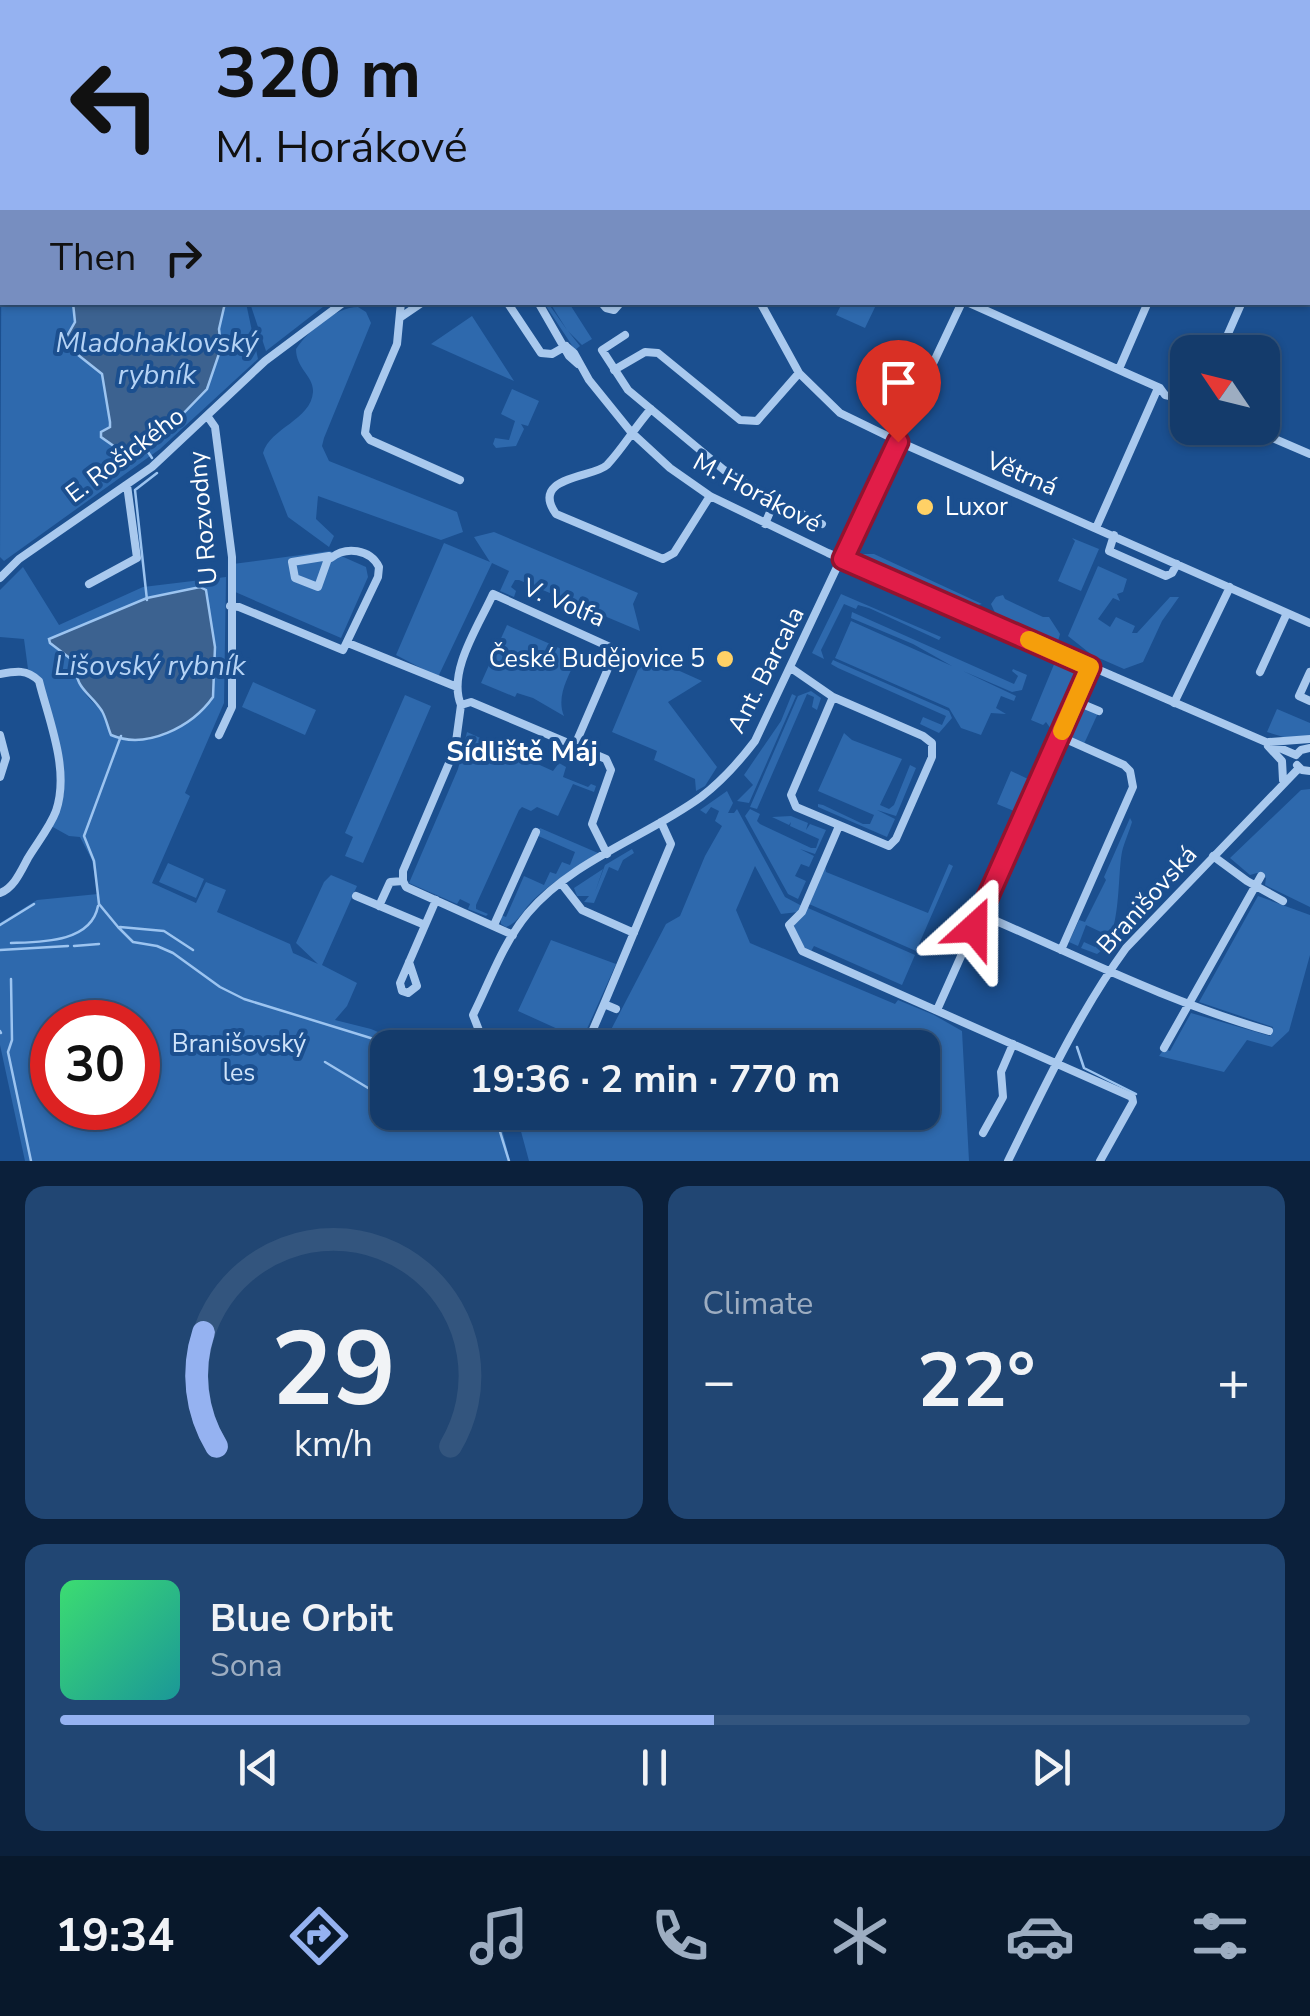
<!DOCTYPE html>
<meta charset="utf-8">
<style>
body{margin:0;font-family:"Nunito Sans",sans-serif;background:#214673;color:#f1f3f6;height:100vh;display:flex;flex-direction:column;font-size:38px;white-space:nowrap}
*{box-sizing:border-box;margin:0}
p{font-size:32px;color:#9dadc1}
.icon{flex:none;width:55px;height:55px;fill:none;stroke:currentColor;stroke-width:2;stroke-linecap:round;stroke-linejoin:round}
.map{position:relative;height:1161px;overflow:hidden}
.drawer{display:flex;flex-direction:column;gap:25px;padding:25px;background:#0b203b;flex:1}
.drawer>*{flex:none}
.hud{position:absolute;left:0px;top:0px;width:1310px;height:305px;box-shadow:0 2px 8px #0004,0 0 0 2px #33557e;background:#95b2f1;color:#111;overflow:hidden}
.needle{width:65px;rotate:305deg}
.controls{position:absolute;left:1170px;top:335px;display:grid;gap:20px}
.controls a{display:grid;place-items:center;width:110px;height:110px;border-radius:20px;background:#143b6b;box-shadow:0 2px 8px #0004,0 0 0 2px #33557e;font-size:50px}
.speed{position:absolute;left:30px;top:1000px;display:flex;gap:20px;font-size:50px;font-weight:700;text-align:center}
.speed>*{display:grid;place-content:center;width:130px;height:130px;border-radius:50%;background:#143b6b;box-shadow:0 2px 8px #0004,0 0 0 2px #33557e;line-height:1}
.speed .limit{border:15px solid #d22;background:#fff;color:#111}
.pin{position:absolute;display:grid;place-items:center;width:85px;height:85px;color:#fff;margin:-102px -42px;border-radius:50% 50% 50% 0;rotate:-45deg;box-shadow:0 0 10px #0007}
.pin .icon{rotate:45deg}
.me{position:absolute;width:110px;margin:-55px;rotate:24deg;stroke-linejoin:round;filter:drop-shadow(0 0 8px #0008)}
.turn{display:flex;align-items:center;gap:35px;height:210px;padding:0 50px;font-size:45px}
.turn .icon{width:130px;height:130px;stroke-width:2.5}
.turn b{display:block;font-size:70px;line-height:85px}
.then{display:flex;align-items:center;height:95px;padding:0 50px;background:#0003;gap:20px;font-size:38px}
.big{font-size:75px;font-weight:700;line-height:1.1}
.drawer .tile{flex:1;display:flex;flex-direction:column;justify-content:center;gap:15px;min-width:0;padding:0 35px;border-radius:20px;background:#214673}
.drawer .dial{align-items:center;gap:0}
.dial svg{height:260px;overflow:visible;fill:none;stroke:#33557e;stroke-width:7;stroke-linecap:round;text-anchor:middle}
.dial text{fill:#f1f3f6;stroke:none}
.song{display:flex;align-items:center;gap:30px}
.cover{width:120px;height:120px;border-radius:15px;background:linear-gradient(135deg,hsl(140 70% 55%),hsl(180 70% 35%))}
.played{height:10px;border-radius:5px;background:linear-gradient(90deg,#95b2f1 55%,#33557e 55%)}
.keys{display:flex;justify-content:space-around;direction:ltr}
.heat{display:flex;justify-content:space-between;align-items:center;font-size:55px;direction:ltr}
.drawer .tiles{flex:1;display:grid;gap:25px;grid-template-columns:1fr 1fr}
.tile:last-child{grid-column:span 2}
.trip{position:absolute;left:370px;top:1030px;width:570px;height:100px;border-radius:20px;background:#143b6b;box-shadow:0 2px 8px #0004,0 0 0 2px #33557e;font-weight:700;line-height:100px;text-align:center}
.tab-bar{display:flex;height:160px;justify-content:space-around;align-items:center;background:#08182b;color:#9dadc1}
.tab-bar .icon{width:70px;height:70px}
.tab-bar .on{color:#95b2f1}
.tab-bar b{font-size:45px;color:#f1f3f6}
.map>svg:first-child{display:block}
.green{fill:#2e69ad;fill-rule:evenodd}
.water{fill:#3c6290;stroke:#9cc4f0;stroke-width:2.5}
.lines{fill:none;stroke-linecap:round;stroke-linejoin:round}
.stream{stroke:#9cc4f0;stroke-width:2.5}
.minor{stroke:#a9c9ee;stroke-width:8}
.route-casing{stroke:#92132f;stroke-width:25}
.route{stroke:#e11d48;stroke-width:18}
.slow{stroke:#f59e0b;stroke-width:18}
.poi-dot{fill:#ffd166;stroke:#1b4f8f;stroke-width:4}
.labels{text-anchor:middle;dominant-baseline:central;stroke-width:8;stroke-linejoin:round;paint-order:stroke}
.street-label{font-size:25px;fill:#fff;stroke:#1b4f8f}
.poi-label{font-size:25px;fill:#fff;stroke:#1b4f8f;text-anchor:start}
.park-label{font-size:25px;fill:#cfe3fa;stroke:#1b4f8f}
.water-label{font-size:28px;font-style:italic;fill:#b5d3f5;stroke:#1b4f8f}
.neighbourhood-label{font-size:28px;font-weight:bold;fill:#fff;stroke:#1b4f8f}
</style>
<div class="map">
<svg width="1310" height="1161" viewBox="0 0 1310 1161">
<rect width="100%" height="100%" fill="#1b4f8f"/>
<path class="green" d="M0 0H385L2 2V17Z
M2 141V302L73 303 75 322 62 339 102 374 110 427 146 452 207 389 221 348 219 329 225 303H246L258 359 160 449 4 561 0 557Z
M250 303V302L328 303 266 351Z
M544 303H548L567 330 550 303H569L592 339 582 345 568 331 580 346 575 350Z
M842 303V302L877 303 865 328 836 315Z
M358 307 366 312 371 323 324 438 322 446 329 461 457 512 463 532 441 540 318 496 316 519 334 536 329 547 288 517 263 453C270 428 311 420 313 392 314 376 296 369 296 349 309 330 336 307 358 307Z
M472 316 514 381 431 344Z
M512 389 539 401 528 426 521 424 524 429 516 446 496 448 493 444 495 438 509 440 515 421 501 414Z
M494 532 638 593 633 604 640 631 519 580H515L511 587 516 591 514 597 500 591 509 571 492 563 438 677 396 655 444 543 490 562 474 537Z
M1072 538 1099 549 1081 591 1058 581 1075 541Z
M330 551 366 567 368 577 341 638 233 591V564Z
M863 554H874L982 604 974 606 861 557Z
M1098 566 1127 579 1123 592 1117 594 1120 601 1113 598 1098 619 1110 627 1116 617 1135 626 1132 633H1137L1170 597H1179L1162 621 1143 662 1124 669 1092 655 1068 636Z
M23 567 59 625 143 587 226 577 224 703 185 793 190 796 152 883 196 903 206 882 226 890 217 912 290 944 293 953 318 964 296 943 324 882 331 875 357 886 322 965 357 983 347 1006 335 1020 371 1029 413 1047 388 1048V1112L498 1113 510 1161H25L0 1045V923L37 900 98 894 92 860 80 837 69 836 51 826 64 793 60 753 42 683 28 669 24 639 0 637V590ZM199 587 215 647 213 697 190 719 148 740C118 721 74 702 75 662L50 639 147 598ZM52 1022H138V1108H52Z
M841 594 941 637 939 640 869 608 858 605 856 609 844 604 821 650 824 659 812 653Z
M1003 595 1005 599 1043 617H1049L1060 634 1058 641 996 615 991 604 996 597Z
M852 612 1014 684 1018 676 1012 671 1013 669 1027 675 1022 690 1012 692 963 671 1016 696 1014 701 1001 696 996 708 1006 714 991 713 981 735 961 728 949 708 835 658 851 621 952 666 913 644 851 618Z
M507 625 573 654 576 660C568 677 556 697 564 716L533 698 517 693 515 697 481 683Z
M644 655 702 681 668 702 717 767 705 786 696 791 695 779 654 760 657 751 612 732Z
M833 660 949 711 952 718 939 733 920 724 923 717 942 725 946 716 838 668 831 664Z
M1055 662 1074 669 1081 675 1059 730 1051 729 1046 722 1043 725 1031 720Z
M253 682 316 710 305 735 242 707Z
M811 691 821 698 817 710 812 707 814 697 807 694 757 809 750 807 798 696Z
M792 694 796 696 749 803 737 801 753 785 744 775 781 721Z
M405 695 431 706 363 863 345 856 353 837 345 833Z
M1075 701 1099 711 1083 746 1059 736Z
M1277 709 1310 723V738L1290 739 1267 732Z
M467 732 553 771 559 763 566 767 563 777 588 787 591 784 596 786 594 792 573 784 558 816 537 807 531 811 522 807 519 810 476 905V909L488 914 486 916 468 909 470 904 460 899 457 904 409 883 458 769Z
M844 733 852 740 902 759 880 805 889 809 894 805 910 765 916 768 896 816 877 810 895 819 887 837 818 807V804L823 805 863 824H870L874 815 818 791Z
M1011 771 1028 779 1014 811 997 804Z
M1310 789V907L1265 885 1266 878 1257 873 1250 875 1230 858 1301 790Z
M727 791 733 803 728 813H734L737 809 785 897 802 906 798 912 781 914 755 866 736 910 750 943 895 1004 898 1000 934 1015 962 1031 969 1161H529L516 1113 556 1115 558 1112H922V1048L602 1047 666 924 680 916 705 856 722 826 715 821 719 811 711 807 706 814 700 810Z
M750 809 760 814 757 821 760 824 811 848H816L819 839 790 826 791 822 789 825 772 817 791 816 808 823 806 830 810 824 826 830 815 854 800 849 814 856 809 867 801 864 795 876 806 881 798 899 788 894 745 816Z
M1130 818 1132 822C1129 832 1124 843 1122 852 1117 877 1122 940 1097 954L1081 948 1084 942 1095 947 1101 932 1086 925 1078 946 1069 942 1079 920 1085 922 1106 880 1104 877Z
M540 828 598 853C576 868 553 881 533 900 524 909 517 924 506 927L501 924V915L506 917 524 876 544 885 550 872 556 874 562 862 570 865 575 852 536 835Z
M632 849 634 853 623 860 618 871 609 867 594 903 584 902 589 896H577L574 888 603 869 595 892 605 865Z
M168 863 204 879 196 898 159 882Z
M949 864 953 866 916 951 809 904 825 865 826 872 928 913Z
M1258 896 1310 915V955L1289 1031 1272 1047 1247 1040 1224 1072 1159 1056 1164 1049 1170 1051 1191 1013 1270 1036 1273 1027 1199 1002Z
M808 908 915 955 902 985 814 946 810 953 797 940 794 925Z
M551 940 616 964 582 1040 518 1011Z"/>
<path class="water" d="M73 303H225L219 329 221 348 207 389 146 452 118 449 101 437V432L110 427V422L102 374 63 343 75 322Z
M200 587 206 590 215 647 213 697C192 727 146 750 111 735 108 728 106 718 102 711 90 692 75 690 75 662L50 643 49 639 147 598Z"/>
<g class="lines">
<path class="stream" d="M146 449 152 458
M147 600 135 490 157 473
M121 736 84 836 94 861 99 904 118 927 133 942 157 946 173 953 220 987 244 999 403 1048
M0 925 34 904
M120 927 164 931 193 950
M11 943C40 942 91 943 98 906
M74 946 99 944
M0 950 68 946
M11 979 12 1040 8 1052 31 1161
M0 1031 1 1033
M1077 1047 1084 1068 1136 1094
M325 1062 388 1100
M494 1112 509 1161"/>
<path class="minor" d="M715 0 716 2
M1180 0 1185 2
M421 2 422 0
M613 2 617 0
M845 2 848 0
M1102 2 1104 0
M1201 2 1202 0
M1273 2 1274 0
M1308 43 1310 44
M1308 153 1310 147
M1308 189 1310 190
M1308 245H1310
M401 302 397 344 368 412 365 433 370 440 460 480
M507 302 541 353 552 354 566 346
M538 302 569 356 578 364
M601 302 606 308 614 310 621 302
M760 302 799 373 840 413 906 445 1310 623
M967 302 1126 373 1160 388 1165 395 1188 400
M401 317 423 302
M625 335 602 350 628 390 724 470 761 493 822 524
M567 347 574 353 589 380 631 432 670 468 710 496 828 553 1296 755
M1220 352 1242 302
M1119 369 1148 302
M614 370 645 352 658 353 740 420 757 421 799 373
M651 409C635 427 623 448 607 465 594 478 529 476 556 514L663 559 674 553 710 496
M208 417 215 427 232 557V707L219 735
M1249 428 1310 454
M765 524 775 500
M1096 528 1158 388
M1114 535 1109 551 1166 576 1172 573 1177 564
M329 556 318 587 295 578 292 562Z
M0 578 19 559 152 467 265 361 344 302
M89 584 137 558 127 485
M230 606 239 607 343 650 378 577 379 567C370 549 346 546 331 558
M348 643 457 687
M791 668 833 697
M1260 672 1287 613
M1310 672 1299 696 1310 701
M0 674C16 671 27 669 39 681 49 721 70 770 56 811 50 827 37 843 28 858 21 871 14 888 0 893
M833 697 923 736 932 743V757L896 839 889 846 796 807 791 795Z
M1075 701 1099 711
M1174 703 1230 587
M461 705C447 672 479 625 493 594L612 648 613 657 575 745
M461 705 471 702 606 759 611 770 592 824 607 854
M0 735 6 758 0 777
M1059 736 1124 765 1130 771 1133 787 1061 950
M1269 742 1310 739
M1268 746 1282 761 1283 780
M1296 755 1301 750 1310 748
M1297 765 1302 770 1310 771
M839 826 802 912 789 925 802 951 1132 1097 1133 1102 1100 1161
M1213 856 1247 881 1283 901
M403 881V871L455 749 461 705
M561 883 582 910 634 933
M356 896 425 925
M379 906 390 882 403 881 406 887 513 935
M980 914C1076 955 1168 1002 1269 1031
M494 925 536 832
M409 962 417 986 408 993 402 991 400 983 436 900
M616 1009 604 1004 671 844 661 822
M937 1010 1090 667
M506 1048 480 1033 473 1015C490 981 503 943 528 913 573 860 646 837 701 797 722 781 739 762 755 741L962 302
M585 1048 604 1004
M1164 1048 1261 876
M983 1133 1003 1097 1001 1072 1013 1044
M1008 1161C1044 1088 1078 1014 1126 948L1299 768"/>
</g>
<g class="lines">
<g class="route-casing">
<path id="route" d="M898 442 843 559 1090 667 974 928"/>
</g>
<use href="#route" class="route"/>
<path class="slow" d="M1029 640 1090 667 1062 731"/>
</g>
<g class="poi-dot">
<circle cx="925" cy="507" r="10"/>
<circle cx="725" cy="659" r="10"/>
</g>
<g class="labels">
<g class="street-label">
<text transform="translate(125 455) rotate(-37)">E. Rošického</text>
<text transform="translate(1022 474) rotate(23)">Větrná</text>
<text transform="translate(757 493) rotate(28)">M. Horákové</text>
<text transform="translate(203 518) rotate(-95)">U Rozvodny</text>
<text transform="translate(564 603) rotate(23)">V. Volfa</text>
<text transform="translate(766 670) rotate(-63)">Ant. Barcala</text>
<text transform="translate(1147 900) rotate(-48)">Branišovská</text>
</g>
<g class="poi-label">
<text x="945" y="507">Luxor</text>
<text x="705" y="659" text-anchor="end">České Budějovice 5</text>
</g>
<g class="park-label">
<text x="239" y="1044">Branišovský<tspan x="239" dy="29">les</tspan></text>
</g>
<g class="water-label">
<text x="157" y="343">Mladohaklovský<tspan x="157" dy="32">rybník</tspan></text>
<text x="150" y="666">Lišovský rybník</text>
</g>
<g class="neighbourhood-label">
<text x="522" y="752">Sídliště Máj</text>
</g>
</g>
</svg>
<div class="controls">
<a><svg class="needle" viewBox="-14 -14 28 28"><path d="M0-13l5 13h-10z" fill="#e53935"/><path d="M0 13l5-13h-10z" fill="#9dadc1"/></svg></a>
</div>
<div class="speed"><div class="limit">30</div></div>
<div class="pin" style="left:898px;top:442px;background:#d93025"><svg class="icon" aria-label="arrive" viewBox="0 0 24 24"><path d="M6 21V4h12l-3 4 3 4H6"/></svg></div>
<svg class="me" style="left:974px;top:928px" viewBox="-20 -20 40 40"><path d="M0-17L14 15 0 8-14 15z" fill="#e11d48" stroke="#fff" stroke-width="4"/></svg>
<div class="trip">19:36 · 2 min · 770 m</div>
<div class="hud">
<div class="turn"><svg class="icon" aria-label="left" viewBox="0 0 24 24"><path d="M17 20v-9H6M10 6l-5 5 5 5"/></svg><div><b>320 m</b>M. Horákové</div></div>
<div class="then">Then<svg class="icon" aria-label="right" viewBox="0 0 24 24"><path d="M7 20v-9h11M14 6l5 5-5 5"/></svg></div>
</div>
</div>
<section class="drawer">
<div class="tiles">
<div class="tile dial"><svg viewBox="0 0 100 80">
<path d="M14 69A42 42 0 1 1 86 69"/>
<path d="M14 69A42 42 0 0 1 10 34" stroke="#95b2f1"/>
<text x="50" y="56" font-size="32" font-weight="700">29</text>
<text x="50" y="72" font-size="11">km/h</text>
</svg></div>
<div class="tile"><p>Climate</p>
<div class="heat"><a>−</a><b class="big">22°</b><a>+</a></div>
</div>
<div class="tile">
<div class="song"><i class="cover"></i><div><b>Blue Orbit</b><p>Sona</p></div></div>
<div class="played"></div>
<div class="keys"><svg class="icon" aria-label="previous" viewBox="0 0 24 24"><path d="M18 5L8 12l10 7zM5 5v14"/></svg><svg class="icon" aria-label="pause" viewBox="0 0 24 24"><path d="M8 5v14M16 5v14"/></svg><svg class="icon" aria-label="next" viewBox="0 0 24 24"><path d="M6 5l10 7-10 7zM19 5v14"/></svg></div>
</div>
</div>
</section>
<nav class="tab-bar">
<b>19:34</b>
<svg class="icon on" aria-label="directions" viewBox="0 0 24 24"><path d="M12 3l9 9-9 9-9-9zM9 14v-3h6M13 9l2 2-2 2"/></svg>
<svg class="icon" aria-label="music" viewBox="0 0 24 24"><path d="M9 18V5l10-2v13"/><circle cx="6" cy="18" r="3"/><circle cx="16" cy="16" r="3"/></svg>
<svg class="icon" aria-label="phone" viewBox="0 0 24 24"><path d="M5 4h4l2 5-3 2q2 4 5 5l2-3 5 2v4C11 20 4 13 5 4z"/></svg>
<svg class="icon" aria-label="climate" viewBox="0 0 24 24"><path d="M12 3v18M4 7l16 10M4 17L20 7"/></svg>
<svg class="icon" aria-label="car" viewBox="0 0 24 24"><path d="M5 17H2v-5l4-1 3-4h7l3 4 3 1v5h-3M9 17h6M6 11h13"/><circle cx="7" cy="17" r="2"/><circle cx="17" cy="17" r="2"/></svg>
<svg class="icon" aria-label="filters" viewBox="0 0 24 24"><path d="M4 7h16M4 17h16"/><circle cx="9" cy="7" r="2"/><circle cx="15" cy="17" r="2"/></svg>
</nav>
